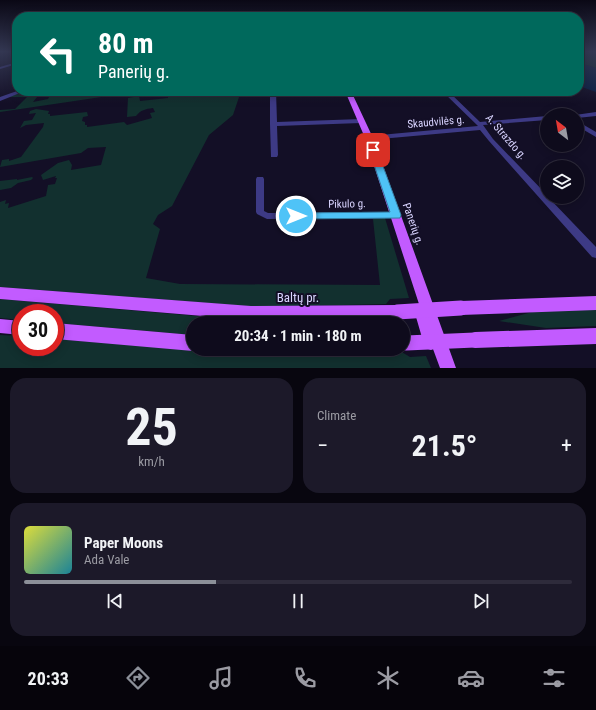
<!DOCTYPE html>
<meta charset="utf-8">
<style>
body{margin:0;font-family:"Roboto Condensed",sans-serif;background:#1c1929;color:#f1f3f6;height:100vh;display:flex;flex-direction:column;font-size:15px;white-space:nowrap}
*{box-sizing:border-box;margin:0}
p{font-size:13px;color:#9b9ba3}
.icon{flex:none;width:22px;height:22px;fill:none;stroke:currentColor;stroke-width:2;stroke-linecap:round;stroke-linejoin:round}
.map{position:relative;height:368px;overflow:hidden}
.drawer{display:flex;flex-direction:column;gap:10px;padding:10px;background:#08060f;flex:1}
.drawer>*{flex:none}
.top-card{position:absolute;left:12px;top:12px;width:572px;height:84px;border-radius:16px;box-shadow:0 2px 10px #0003,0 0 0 1px #2e2b3b;background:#00695c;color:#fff;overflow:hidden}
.needle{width:26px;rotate:329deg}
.tools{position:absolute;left:540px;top:108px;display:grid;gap:8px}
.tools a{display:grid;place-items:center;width:44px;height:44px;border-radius:50%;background:#0e0b1c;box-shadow:0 2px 10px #0003,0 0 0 1px #2e2b3b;font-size:20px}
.speed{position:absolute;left:12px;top:304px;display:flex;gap:8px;font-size:20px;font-weight:700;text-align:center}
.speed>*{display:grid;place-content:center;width:52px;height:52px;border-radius:50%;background:#0e0b1c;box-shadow:0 2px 10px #0003,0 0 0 1px #2e2b3b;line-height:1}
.speed .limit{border:6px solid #d22;background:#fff;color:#111}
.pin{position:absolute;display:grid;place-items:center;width:34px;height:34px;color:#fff;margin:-17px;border-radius:8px;box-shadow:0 2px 6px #0006}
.me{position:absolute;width:44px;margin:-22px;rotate:90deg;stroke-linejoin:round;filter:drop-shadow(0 0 3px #0008)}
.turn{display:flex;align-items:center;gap:14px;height:84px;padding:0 20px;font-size:18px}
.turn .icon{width:52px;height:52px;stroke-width:2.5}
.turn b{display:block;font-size:28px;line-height:34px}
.big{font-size:30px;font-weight:700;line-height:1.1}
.drawer .tile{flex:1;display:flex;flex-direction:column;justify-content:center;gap:6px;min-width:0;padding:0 14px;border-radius:16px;background:#1c1929}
.drawer .dial{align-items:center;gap:0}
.dial b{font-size:52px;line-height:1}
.song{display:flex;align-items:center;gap:12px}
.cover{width:48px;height:48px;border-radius:6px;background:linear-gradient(135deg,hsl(60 70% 55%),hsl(190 70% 35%))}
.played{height:4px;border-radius:2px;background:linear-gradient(90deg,#8c9099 35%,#2e2b3b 35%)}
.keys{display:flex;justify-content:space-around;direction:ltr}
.heat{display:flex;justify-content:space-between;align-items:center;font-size:22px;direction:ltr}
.drawer .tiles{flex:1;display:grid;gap:10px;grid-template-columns:1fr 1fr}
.tile:last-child{grid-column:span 2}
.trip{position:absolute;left:186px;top:316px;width:224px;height:40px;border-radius:20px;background:#0e0b1c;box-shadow:0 2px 10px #0003,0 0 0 1px #2e2b3b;font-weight:700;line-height:40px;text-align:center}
.tab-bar{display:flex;height:64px;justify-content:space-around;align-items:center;background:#06040b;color:#9b9ba3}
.tab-bar .icon{width:28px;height:28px}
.tab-bar .current{color:#8c9099}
.tab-bar b{font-size:18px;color:#f1f3f6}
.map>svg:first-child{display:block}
.green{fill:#12302f}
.water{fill:#0a1f44}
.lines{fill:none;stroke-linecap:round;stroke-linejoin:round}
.minor{fill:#3d3a85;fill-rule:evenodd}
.major{fill:#c25bff;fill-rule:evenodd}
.major-bridge{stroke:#c25bff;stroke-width:15}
.route{fill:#4fc3f7;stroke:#337fa1}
.labels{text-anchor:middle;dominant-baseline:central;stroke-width:4;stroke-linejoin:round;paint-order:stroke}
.street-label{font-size:11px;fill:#d9d4ff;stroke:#130f26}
.near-street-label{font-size:13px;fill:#d9d4ff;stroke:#130f26}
</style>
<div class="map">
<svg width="596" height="368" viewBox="0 0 596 368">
<rect width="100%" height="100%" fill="#130f26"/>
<path class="green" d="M579 52H596V68L579 63Z
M26 91H42L33 102 48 99 51 93 56 91H142L0 112V110L15 109 27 97H9Z
M174 91H241L233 115 209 135 172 206 158 215 153 224 160 229 146 278 180 284 380 285 373 219 385 218 409 298 390 299 386 304 260 307 0 287V202L6 200 5 204 9 203 8 208 46 196 48 185 55 184 57 178H55L56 176 43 180 41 175 58 163 69 160 72 165 71 170 101 165 106 147 88 148 81 153 0 167 2 160 9 159V161L21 157 43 127 44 123 26 125 20 128 24 121 32 120 36 113 29 114 30 111 36 109 49 111 48 114H50V116L87 112 88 116 83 117 82 121 85 122V125H87V127L124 122 127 125 152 118 150 113 155 112 153 108C145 109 141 110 136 116L127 117 128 98 139 96 140 101 168 98V92Z
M32 177 33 178 31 180 18 183 11 188 0 190V181L17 179V180Z
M0 299 243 320 352 319 372 323H193V335L55 323V313H21V320L0 318Z
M596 308V326L546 328 499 321 536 311Z
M0 335 21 336V347H55V339L265 356H324L400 351 410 357 426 356 431 368H0Z"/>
<path class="water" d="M579 63 596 68V92L579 86Z"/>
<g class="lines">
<path class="minor" d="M17 62V64L0 69V67Z
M17 91H25L0 101V97Z
M270 91H276L277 122 361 119 364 121 361 123 277 126 278 155 277 157H271L270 124Z
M442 91H448L480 122 547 116V120L483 125 493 139 547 195V197H548L596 247V258L592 257 489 141 480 130 369 140 366 138 369 136 478 126Z
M596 112V116L577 118V115H575Z
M577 121 596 132V137L577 126Z
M257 177H263L264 179V211L268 213 396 212 399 213 400 215 399 217 396 218 267 219 257 214 256 212V179Z"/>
<path class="major" d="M345 91H351L373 138 456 368H440L433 349 431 350 425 348 414 310 416 305 419 304 365 138Z
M0 287 251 306 397 305 402 307 404 312 402 317 397 319 251 320 0 299Z
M596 296V310L461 315 456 313 454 308 456 303 461 301Z
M0 319 21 321V335L0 333Z
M55 323 193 335V349H198L193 351 55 339Z
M596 328V344L475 348 469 346 467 340 469 334 475 332Z"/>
<path class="major-bridge" d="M397 312 461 308
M406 343 475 340"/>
</g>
<linearGradient id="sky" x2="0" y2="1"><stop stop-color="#0a0815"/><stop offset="0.5" stop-color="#333752"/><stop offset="1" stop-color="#333752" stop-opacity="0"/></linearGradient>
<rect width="596" height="103" fill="url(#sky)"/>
<path class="route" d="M370 148 377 150 401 215 400 218 292 219 291 216 292 214 296 213 390 212 369 150Z"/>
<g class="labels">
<g class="street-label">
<text transform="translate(436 122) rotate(-5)">Skaudvilės g.</text>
<text transform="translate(506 137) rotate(49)">A. Strazdo g.</text>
<text transform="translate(347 204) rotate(-1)">Pikulo g.</text>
<text transform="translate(413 224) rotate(71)">Panerių g.</text>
</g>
<g class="near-street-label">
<text x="298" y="297">Baltų pr.</text>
</g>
</g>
</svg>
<div class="tools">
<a><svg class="needle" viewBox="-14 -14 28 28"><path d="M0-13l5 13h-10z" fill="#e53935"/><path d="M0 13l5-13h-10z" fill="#9b9ba3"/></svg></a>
<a><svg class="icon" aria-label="layers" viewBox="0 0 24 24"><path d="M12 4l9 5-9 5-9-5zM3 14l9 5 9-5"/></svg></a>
</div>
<div class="speed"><div class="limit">30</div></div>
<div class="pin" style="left:373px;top:150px;background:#d93025"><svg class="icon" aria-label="arrive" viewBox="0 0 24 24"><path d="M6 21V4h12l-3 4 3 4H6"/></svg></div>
<svg class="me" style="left:296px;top:216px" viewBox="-20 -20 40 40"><circle r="17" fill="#4fc3f7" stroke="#fff" stroke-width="3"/><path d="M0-11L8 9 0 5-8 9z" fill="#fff"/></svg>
<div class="trip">20:34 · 1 min · 180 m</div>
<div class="top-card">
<div class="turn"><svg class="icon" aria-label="left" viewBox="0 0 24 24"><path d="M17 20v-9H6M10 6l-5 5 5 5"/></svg><div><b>80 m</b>Panerių g.</div></div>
</div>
</div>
<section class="drawer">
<div class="tiles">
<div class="tile dial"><b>25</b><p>km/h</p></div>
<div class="tile"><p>Climate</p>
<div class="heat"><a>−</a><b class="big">21.5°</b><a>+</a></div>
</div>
<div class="tile">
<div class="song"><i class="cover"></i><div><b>Paper Moons</b><p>Ada Vale</p></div></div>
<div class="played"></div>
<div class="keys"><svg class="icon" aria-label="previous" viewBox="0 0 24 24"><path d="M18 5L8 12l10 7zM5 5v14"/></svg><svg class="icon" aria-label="pause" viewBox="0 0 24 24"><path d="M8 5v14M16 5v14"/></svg><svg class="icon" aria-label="next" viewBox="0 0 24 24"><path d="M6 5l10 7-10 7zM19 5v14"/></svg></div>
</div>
</div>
</section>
<nav class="tab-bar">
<b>20:33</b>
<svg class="icon current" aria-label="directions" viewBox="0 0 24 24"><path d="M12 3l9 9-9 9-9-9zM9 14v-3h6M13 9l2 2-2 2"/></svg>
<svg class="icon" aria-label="music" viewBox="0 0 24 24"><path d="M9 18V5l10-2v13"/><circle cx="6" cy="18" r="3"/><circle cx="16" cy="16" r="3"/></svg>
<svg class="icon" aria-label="phone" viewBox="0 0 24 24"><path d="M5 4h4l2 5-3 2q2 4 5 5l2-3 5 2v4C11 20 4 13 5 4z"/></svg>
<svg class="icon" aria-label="climate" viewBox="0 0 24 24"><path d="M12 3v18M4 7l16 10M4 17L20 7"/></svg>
<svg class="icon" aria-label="car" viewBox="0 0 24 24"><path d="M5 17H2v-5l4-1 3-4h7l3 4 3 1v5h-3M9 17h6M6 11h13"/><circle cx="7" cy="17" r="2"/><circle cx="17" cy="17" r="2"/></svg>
<svg class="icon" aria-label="filters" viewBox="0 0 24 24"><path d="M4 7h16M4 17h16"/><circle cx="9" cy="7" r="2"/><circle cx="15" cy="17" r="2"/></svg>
</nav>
